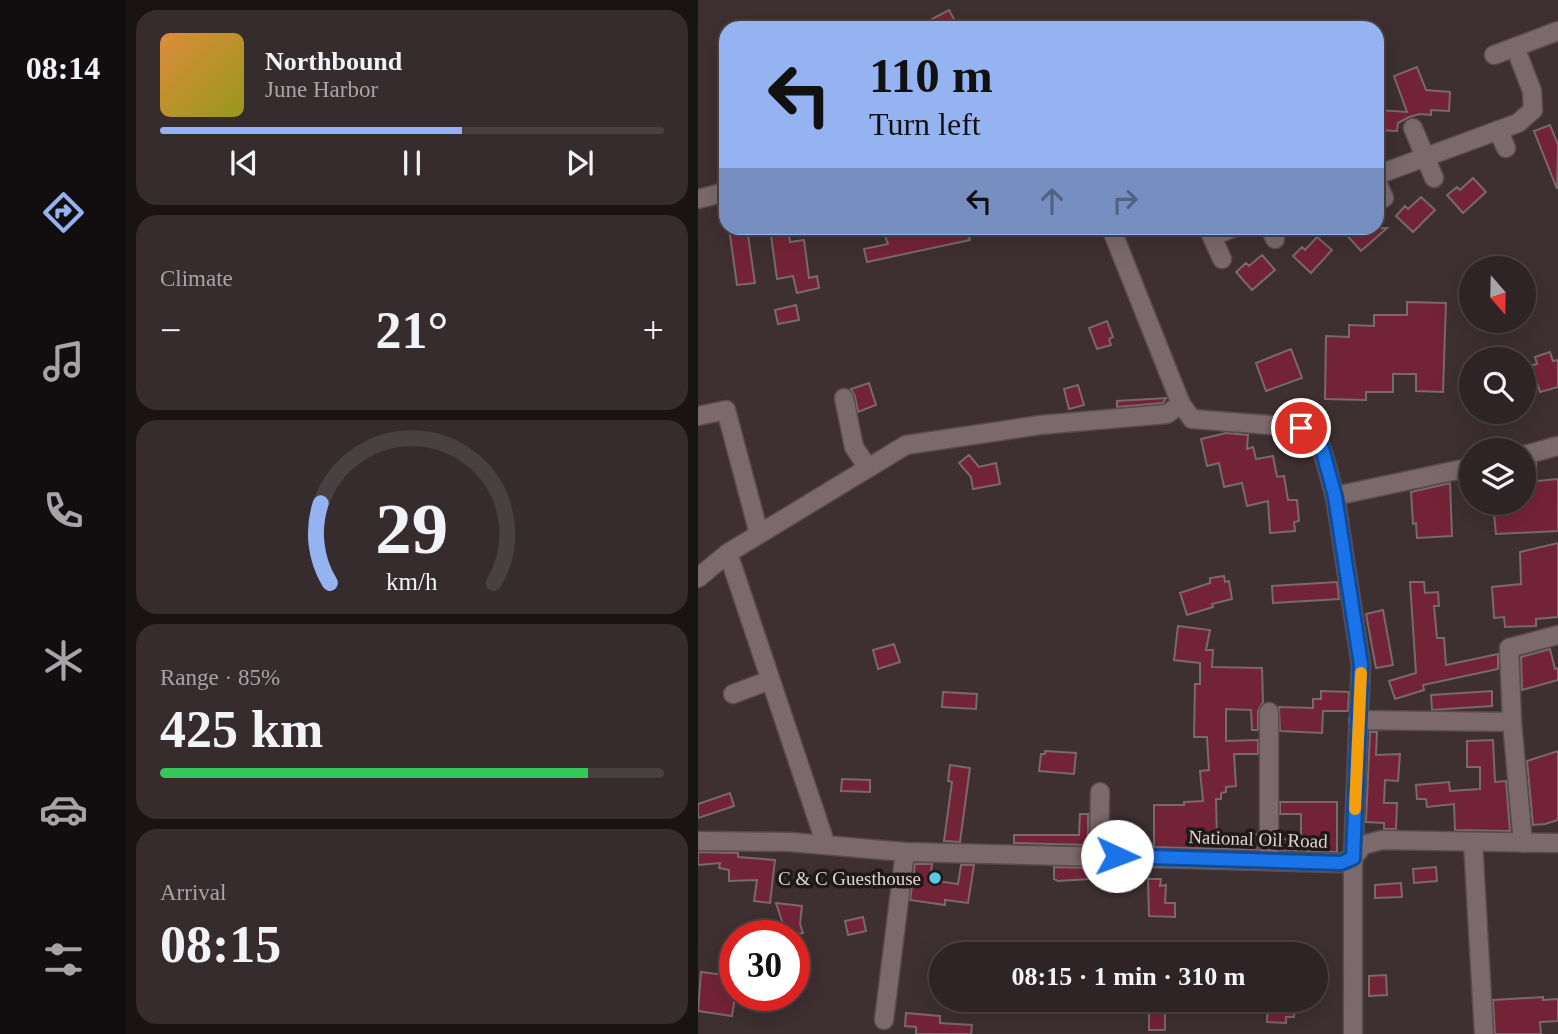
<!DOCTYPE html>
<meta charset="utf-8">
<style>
body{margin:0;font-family:Georgia,serif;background:#362b2d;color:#f1f3f6;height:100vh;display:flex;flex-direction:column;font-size:26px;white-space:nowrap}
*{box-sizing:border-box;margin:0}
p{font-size:23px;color:#a7a4a7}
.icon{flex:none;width:38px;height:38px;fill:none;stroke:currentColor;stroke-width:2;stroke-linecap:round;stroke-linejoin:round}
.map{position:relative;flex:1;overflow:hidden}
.side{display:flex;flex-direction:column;gap:10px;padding:10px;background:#191314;width:572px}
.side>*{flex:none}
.hud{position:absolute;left:21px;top:21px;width:665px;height:214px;border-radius:21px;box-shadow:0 7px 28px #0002,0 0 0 2px #494042;background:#95b2f1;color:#111;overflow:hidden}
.needle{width:46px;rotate:160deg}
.tools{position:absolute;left:761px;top:256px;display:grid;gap:14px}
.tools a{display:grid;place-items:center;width:77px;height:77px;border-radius:50%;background:#2e2325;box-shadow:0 7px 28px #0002,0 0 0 2px #494042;font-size:35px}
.speed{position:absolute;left:21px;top:920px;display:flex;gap:14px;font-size:35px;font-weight:700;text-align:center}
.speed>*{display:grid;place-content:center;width:91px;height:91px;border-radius:50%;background:#2e2325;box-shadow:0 7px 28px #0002,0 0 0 2px #494042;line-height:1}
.speed .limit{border:10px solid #d22;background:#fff;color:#111}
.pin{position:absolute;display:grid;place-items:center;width:60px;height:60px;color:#fff;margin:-30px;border:4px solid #fff;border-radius:50%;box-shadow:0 2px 7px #0007}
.me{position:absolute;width:77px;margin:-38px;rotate:92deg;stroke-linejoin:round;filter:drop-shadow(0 0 5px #0008)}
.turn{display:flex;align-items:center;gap:24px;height:147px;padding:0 35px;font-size:32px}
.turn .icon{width:91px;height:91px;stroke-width:2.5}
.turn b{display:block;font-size:49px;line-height:60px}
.lanes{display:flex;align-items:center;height:66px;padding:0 35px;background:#0003;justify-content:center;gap:35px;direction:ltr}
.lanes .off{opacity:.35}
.big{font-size:52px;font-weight:700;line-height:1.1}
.side .tile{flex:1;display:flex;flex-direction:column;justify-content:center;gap:10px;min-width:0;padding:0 24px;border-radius:21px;background:#362b2d}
.side .dial{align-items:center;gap:0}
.dial svg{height:182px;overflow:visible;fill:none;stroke:#494042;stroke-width:7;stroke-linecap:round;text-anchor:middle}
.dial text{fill:#f1f3f6;stroke:none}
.song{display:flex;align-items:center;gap:21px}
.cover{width:84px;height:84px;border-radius:10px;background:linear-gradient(135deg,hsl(30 70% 55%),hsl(60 70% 35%))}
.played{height:7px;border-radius:4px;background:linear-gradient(90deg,#95b2f1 60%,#494042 60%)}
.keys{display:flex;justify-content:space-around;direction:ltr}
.heat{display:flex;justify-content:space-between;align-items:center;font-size:38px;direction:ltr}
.charge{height:10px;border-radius:5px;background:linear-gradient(90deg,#34c759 85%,#494042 0)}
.trip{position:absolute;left:231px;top:942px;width:399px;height:70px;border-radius:35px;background:#2e2325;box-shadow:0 7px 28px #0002,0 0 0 2px #494042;font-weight:700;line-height:70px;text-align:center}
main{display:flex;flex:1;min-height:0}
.menu{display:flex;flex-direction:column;width:126px;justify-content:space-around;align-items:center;background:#120e0f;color:#a7a4a7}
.menu .icon{width:49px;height:49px}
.menu .selected{color:#95b2f1}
.menu b{font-size:32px;color:#f1f3f6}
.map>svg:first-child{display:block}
.building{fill:#732338;stroke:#7a686b;stroke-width:2}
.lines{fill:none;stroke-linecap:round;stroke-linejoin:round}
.minor-casing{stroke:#594c4e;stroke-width:21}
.minor{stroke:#7b696b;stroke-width:18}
.route-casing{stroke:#114b97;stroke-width:18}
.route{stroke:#1a73e8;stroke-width:12}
.slow{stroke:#f59e0b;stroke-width:12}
.poi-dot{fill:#5ac8e6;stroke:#20191a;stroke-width:2.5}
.labels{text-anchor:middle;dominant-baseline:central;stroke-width:7;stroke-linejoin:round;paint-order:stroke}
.street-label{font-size:19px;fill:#dfd5d6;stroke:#20191a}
.poi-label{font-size:19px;fill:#dfd5d6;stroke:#20191a;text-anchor:end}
</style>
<main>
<nav class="menu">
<b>08:14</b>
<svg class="icon selected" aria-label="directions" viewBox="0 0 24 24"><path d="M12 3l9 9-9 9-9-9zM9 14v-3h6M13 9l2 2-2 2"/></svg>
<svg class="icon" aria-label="music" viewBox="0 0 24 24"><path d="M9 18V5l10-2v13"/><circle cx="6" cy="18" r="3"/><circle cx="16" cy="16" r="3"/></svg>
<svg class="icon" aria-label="phone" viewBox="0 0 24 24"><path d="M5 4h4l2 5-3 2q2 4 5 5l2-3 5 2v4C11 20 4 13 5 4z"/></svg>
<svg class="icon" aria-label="climate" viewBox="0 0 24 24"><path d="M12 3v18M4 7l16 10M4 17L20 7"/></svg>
<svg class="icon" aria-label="car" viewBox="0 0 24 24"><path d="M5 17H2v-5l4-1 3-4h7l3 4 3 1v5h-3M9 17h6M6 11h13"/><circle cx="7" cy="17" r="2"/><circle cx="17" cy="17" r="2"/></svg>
<svg class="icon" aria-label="filters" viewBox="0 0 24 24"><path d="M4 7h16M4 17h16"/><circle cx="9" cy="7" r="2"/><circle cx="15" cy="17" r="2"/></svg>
</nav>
<section class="side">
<div class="tile">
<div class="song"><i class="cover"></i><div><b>Northbound</b><p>June Harbor</p></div></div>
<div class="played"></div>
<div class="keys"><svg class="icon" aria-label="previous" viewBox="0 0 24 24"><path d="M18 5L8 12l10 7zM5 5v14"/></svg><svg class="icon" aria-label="pause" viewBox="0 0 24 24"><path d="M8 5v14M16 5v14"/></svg><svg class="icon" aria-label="next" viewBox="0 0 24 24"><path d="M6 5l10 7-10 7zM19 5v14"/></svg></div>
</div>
<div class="tile"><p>Climate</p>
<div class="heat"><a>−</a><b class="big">21°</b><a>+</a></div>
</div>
<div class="tile dial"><svg viewBox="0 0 100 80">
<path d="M14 69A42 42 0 1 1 86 69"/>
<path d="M14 69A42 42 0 0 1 10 34" stroke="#95b2f1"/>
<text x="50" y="56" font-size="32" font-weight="700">29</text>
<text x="50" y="72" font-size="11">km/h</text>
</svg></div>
<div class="tile"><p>Range · 85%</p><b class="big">425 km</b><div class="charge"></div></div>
<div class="tile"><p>Arrival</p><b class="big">08:15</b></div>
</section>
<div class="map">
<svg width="860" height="1034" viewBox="0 0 860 1034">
<rect width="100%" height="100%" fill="#3e2f31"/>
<path class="building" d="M251 10 258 23 248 28H239L234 19Z
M719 67 728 90 752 92 751 111 733 110V115L722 114 711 117 700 123 699 131 679 130V110L709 112 696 76Z
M852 125 860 145 859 189 836 131Z
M775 178 788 192 765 213 749 195 759 187 762 190Z
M723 197 737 210 715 232 698 216 707 206 710 209Z
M31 228H49L57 283 39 285Z
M72 228H90L92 242 106 240 111 278 119 276 121 288 99 293 95 276 79 279Z
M184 228H268L272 240 169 262 166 249 190 244Z
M653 228H689L663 251 647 233Z
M619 237 634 250 613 273 595 256 604 247 607 250Z
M564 255 577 270 554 290 538 272 548 263 551 266Z
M709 302 748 303 745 392 718 391V374H695V392H668V400L627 399 628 336 651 337V325L676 326V315H709Z
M98 305 101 320 80 324 77 310Z
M409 321 415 337 411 339 413 345 399 349 391 328Z
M593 349 604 378 568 391 558 363Z
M852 352 855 361 860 360V387L842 392 840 385 836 386 831 366 839 364 837 357Z
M171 383 178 405 160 412 157 396 153 389Z
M380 385 386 405 371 409 366 389Z
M468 398 465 403 419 407V401Z
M528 433 550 435 549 449 555 447 558 459 575 456 579 477 586 476 590 500H599L601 521 596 522 597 531 572 533 570 501 549 506 544 483 526 487 521 463 509 466 503 439Z
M271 455 281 467 298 463 302 484 275 489 273 477 261 463Z
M838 463 839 481 860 479V531L798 534 795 503 826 502V466Z
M752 483 754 536 719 538 718 523 715 524 713 492Z
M860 543V617L838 619V626L807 627 806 617 796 618 794 587 823 584 822 552Z
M526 576 527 582 531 581 534 599 514 604 515 607 489 615 482 593 512 583V578Z
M639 582 641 599 575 603 574 586Z
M712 582H726L727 593 740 592 741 606H736L739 638H746L748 665 800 654V669L725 685 726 690 697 699 691 681 718 673Z
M685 610 695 665 678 668 668 614Z
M480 626 512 630 508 650H515L514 667 564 668 565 702 560 711V730H554L553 710 528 709V741L560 740V754H536L538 786 528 787V792L523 793V799H518L519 838H543V834H559L560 850 456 847V805H486V802L505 801 502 771 511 770 509 737H496L497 684H502V663L476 660Z
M196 644 202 662 180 669 175 650Z
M852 649 857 669 860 668V680L824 690 823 657Z
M623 691 651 692 650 711H625L624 733 582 731 581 707 615 708V699H623Z
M794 691V706L734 710 733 695Z
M245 692 279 694 278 709 244 707Z
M672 732H679L678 755 702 754 700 781 687 780 686 803H699L698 829H686V823L668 822Z
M795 740 797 782 808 781 812 831 757 830 756 804 729 807 728 799H719L718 785 751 782 752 791 782 789V767H769V741Z
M347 751 378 753 376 774 341 771 343 754H347Z
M860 751V820L847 824 835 825 829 761Z
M252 765 272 768 262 842 246 841 254 782 250 781Z
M144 779 172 780V792L143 791Z
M32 793 36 806 0 818V804Z
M582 802H639V852L582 850V839H603V814H582Z
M382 814H390V845L316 843V835H381Z
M0 852 40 853V857L77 860 72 903 56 901 59 880 31 881V870L21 868 22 863 0 865Z
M217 864H234L232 880 260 884 263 865H276L270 903 247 900V905L212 900Z
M356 867 391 868V879L360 881 356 879Z
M738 867 739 881 716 883 715 869Z
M450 879H463L462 886 468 885 467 903H477V917L451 916Z
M703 883 704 897 677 898V885Z
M78 903 104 906 102 924 105 933 89 936Z
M165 917 168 931 150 935 147 921Z
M29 950 37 951V997L34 1016 0 1011 3 972 26 975Z
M688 975 689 995 671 996V976Z
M845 997V1000L860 999V1021L842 1022 843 1034H797L795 1000Z
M570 999H591V1003H597L596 1017H588V1023L569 1022Z
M208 1013 242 1016V1023L274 1025 273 1034H218V1027L207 1026Z
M451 1013H467V1030H451Z"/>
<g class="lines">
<g class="minor-casing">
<path id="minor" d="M796 55 860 31
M715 128 736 178
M800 130 808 148
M679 175 820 123 835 110 834 91 817 47
M679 182 686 198
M0 199 28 192
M413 228 483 404
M510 228 524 259
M572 228 577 239
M514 236 535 228
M146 398 156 447 170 468
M0 416 28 410 61 534
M826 455 860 446
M637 496 663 665 655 858V1034
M30 553 128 845
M0 578 30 553 208 445 342 425 469 414 483 404 494 419 611 428C626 442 630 476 637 496L774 467
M35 694 72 680
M571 712V860
M660 720 814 722 811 648 860 635
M814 722 825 843
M0 841 92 842 207 852 643 863 655 858 665 845 684 840 860 843
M775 842 786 1034
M401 856 402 792
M186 1020 207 852"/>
</g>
<use href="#minor" class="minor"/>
</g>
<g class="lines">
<g class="route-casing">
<path id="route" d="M419 856 643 863 655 858 663 665 637 496 625 452 620 439 611 428H603"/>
</g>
<use href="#route" class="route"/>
<path class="slow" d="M657 809 663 673"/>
</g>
<circle class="poi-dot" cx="237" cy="878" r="7"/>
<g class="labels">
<g class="street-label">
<text transform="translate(560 839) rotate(2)">National Oil Road</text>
</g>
<g class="poi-label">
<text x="223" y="878">C &amp; C Guesthouse</text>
</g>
</g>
</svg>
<div class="tools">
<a><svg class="needle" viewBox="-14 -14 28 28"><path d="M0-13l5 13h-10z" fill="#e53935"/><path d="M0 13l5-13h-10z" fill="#a7a4a7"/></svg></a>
<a><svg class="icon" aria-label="search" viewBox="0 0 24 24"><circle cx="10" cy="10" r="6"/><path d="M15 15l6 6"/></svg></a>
<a><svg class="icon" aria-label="layers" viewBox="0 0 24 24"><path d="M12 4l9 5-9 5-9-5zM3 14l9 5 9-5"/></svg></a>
</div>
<div class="speed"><div class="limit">30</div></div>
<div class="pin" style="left:603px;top:428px;background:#d93025"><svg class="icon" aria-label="arrive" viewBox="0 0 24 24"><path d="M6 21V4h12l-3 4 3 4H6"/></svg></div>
<svg class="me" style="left:419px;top:856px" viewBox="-20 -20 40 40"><circle r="19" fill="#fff"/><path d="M0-13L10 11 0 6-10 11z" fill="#1a73e8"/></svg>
<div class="trip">08:15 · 1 min · 310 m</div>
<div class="hud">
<div class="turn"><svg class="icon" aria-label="left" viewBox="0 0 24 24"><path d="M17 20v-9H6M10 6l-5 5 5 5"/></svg><div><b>110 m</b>Turn left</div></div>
<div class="lanes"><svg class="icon" aria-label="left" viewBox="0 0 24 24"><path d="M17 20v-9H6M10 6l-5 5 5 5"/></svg><svg class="icon off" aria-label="ahead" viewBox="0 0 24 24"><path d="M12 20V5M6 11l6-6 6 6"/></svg><svg class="icon off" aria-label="right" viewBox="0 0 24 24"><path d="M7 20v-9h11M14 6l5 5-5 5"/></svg></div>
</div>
</div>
</main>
